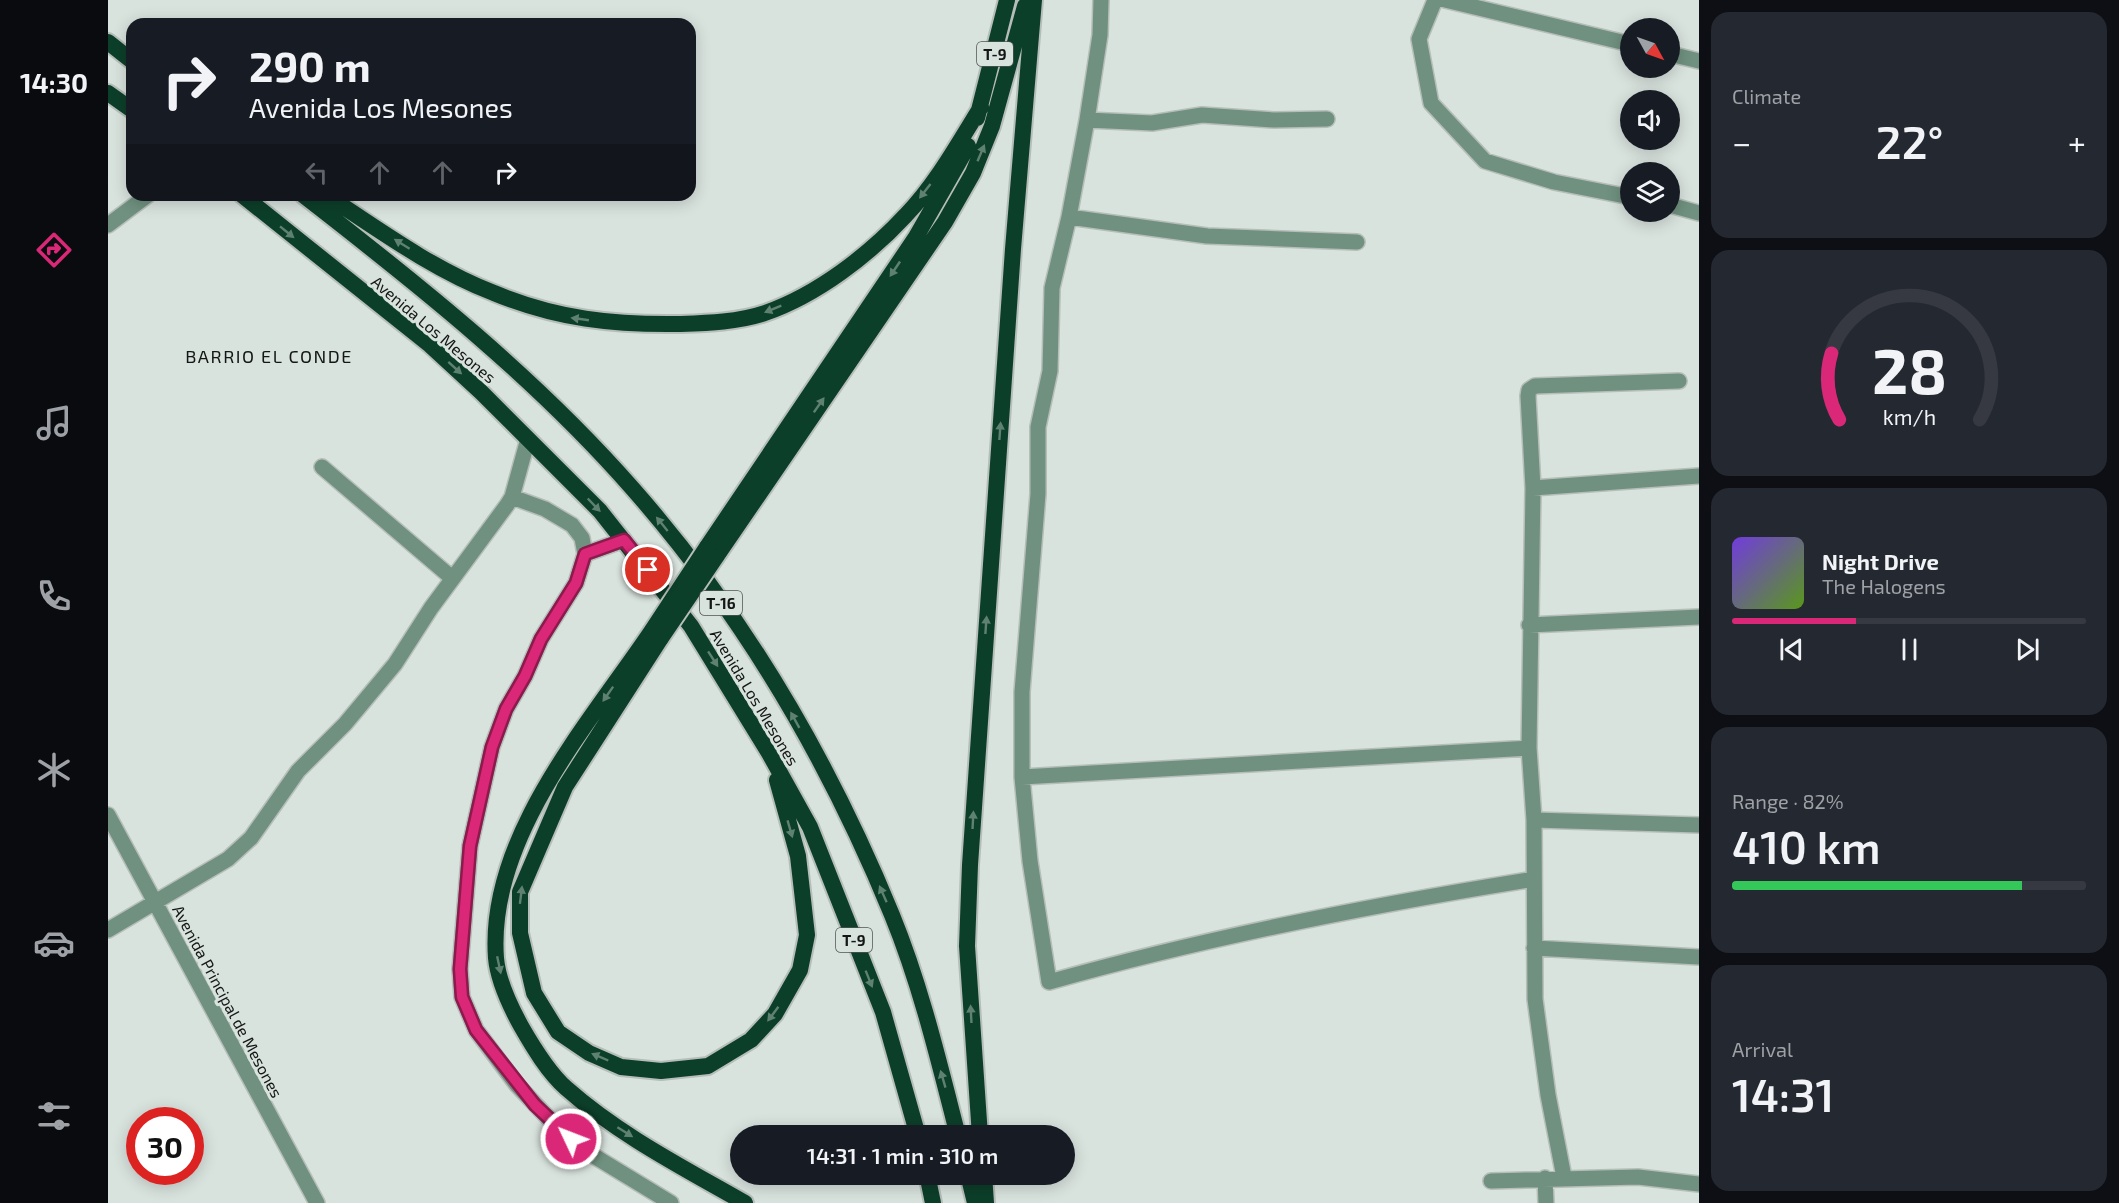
<!DOCTYPE html>
<meta charset="utf-8">
<style>
body{margin:0;font-family:"Exo 2",sans-serif;background:#242831;color:#f1f3f6;height:100vh;display:flex;flex-direction:column;font-size:22px;white-space:nowrap}
*{box-sizing:border-box;margin:0}
p{font-size:20px;color:#9ea1a6}
.icon{flex:none;width:33px;height:33px;fill:none;stroke:currentColor;stroke-width:2;stroke-linecap:round;stroke-linejoin:round}
.map{position:relative;flex:1;overflow:hidden}
.drawer{display:flex;flex-direction:column;gap:12px;padding:12px;background:#0d0f14;width:420px}
.drawer>*{flex:none}
.banner{position:absolute;left:18px;top:18px;width:570px;height:183px;border-radius:18px;box-shadow:0 3px 15px #0003;background:#171b24;color:#f1f3f6;overflow:hidden}
.needle{width:39px;rotate:130deg}
.buttons{position:absolute;left:1512px;top:18px;display:grid;gap:12px}
.buttons a{display:grid;place-items:center;width:60px;height:60px;border-radius:50%;background:#171b24;box-shadow:0 3px 15px #0003;font-size:30px}
.speed{position:absolute;left:18px;top:1107px;display:flex;gap:12px;font-size:30px;font-weight:700;text-align:center}
.speed>*{display:grid;place-content:center;width:78px;height:78px;border-radius:50%;background:#171b24;box-shadow:0 3px 15px #0003;line-height:1}
.speed .limit{border:9px solid #d22;background:#fff;color:#111}
.pin{position:absolute;display:grid;place-items:center;width:51px;height:51px;color:#fff;margin:-26px;border:3px solid #fff;border-radius:50%;box-shadow:0 2px 6px #0007}
.me{position:absolute;width:66px;margin:-33px;rotate:313deg;stroke-linejoin:round;filter:drop-shadow(0 0 4px #0008)}
.turn{display:flex;align-items:center;gap:21px;height:126px;padding:0 24px;font-size:27px}
.turn .icon{width:78px;height:78px;stroke-width:2.5}
.turn b{display:block;font-size:42px;line-height:51px}
.lanes{display:flex;align-items:center;height:57px;padding:0 24px;background:#0003;justify-content:center;gap:30px;direction:ltr}
.lanes .off{opacity:.35}
.big{font-size:45px;font-weight:600;line-height:1.1}
.drawer .widget{flex:1;display:flex;flex-direction:column;justify-content:center;gap:9px;min-width:0;padding:0 21px;border-radius:18px;background:#242831}
.drawer .dial{align-items:center;gap:0}
.dial svg{height:156px;overflow:visible;fill:none;stroke:#363941;stroke-width:7;stroke-linecap:round;text-anchor:middle}
.dial text{fill:#f1f3f6;stroke:none}
.song{display:flex;align-items:center;gap:18px}
.cover{width:72px;height:72px;border-radius:9px;background:linear-gradient(135deg,hsl(260 70% 55%),hsl(90 70% 35%))}
.played{height:6px;border-radius:3px;background:linear-gradient(90deg,#db2777 35%,#363941 35%)}
.keys{display:flex;justify-content:space-around;direction:ltr}
.heat{display:flex;justify-content:space-between;align-items:center;font-size:33px;direction:ltr}
.charge{height:9px;border-radius:4px;background:linear-gradient(90deg,#34c759 82%,#363941 0)}
.trip{position:absolute;left:622px;top:1125px;width:345px;height:60px;border-radius:30px;background:#171b24;box-shadow:0 3px 15px #0003;font-weight:600;line-height:60px;text-align:center}
main{display:flex;flex:1;min-height:0}
.dock{display:flex;flex-direction:column;width:108px;justify-content:space-around;align-items:center;background:#090b0e;color:#9ea1a6}
.dock .icon{width:42px;height:42px}
.dock .selected{color:#db2777}
.dock b{font-size:27px;color:#f1f3f6}
.map>svg:first-child{display:block}
.lines{fill:none;stroke-linecap:round;stroke-linejoin:round}
.minor-casing{stroke:#b6beba;stroke-width:18}
.trunk-casing{stroke:#b6beba;stroke-width:20}
.minor{stroke:#70917f;stroke-width:15}
.trunk{stroke:#0c3f2a;stroke-width:16}
.trunk-bridge-casing{stroke:#b6beba;stroke-width:20;stroke-linecap:butt}
.trunk-bridge{stroke:#0c3f2a;stroke-width:16}
.oneway{fill:#5e8172}
.route-casing{stroke:#8e194d;stroke-width:15}
.route{stroke:#db2777;stroke-width:10}
.labels{text-anchor:middle;dominant-baseline:central;stroke-width:6;stroke-linejoin:round;paint-order:stroke}
.shield{fill:#d9e3de;stroke:#4f5451;stroke-width:1.5}
.shield-label{font-size:15px;font-weight:bold;fill:#141715}
.street-label{font-size:16px;fill:#141715;stroke:#d9e3de}
.neighbourhood-label{font-size:18px;letter-spacing:1.5px;fill:#141715;stroke:#d9e3de}
</style>
<main>
<nav class="dock">
<b>14:30</b>
<svg class="icon selected" aria-label="directions" viewBox="0 0 24 24"><path d="M12 3l9 9-9 9-9-9zM9 14v-3h6M13 9l2 2-2 2"/></svg>
<svg class="icon" aria-label="music" viewBox="0 0 24 24"><path d="M9 18V5l10-2v13"/><circle cx="6" cy="18" r="3"/><circle cx="16" cy="16" r="3"/></svg>
<svg class="icon" aria-label="phone" viewBox="0 0 24 24"><path d="M5 4h4l2 5-3 2q2 4 5 5l2-3 5 2v4C11 20 4 13 5 4z"/></svg>
<svg class="icon" aria-label="climate" viewBox="0 0 24 24"><path d="M12 3v18M4 7l16 10M4 17L20 7"/></svg>
<svg class="icon" aria-label="car" viewBox="0 0 24 24"><path d="M5 17H2v-5l4-1 3-4h7l3 4 3 1v5h-3M9 17h6M6 11h13"/><circle cx="7" cy="17" r="2"/><circle cx="17" cy="17" r="2"/></svg>
<svg class="icon" aria-label="filters" viewBox="0 0 24 24"><path d="M4 7h16M4 17h16"/><circle cx="9" cy="7" r="2"/><circle cx="15" cy="17" r="2"/></svg>
</nav>
<div class="map">
<svg width="1591" height="1203" viewBox="0 0 1591 1203">
<rect width="100%" height="100%" fill="#d9e3de"/>
<g class="lines">
<g class="minor-casing">
<path id="minor" d="M993 0 992 35 979 120 961 217 944 288 942 371 930 427V494L914 692V777L922 861 941 982C1100 937 1263 905 1426 879
M1327 0 1311 39 1323 103 1377 161 1446 182 1522 197
M1337 0 1522 44
M1562 54 1591 61
M979 120 1044 123 1094 115 1166 120 1219 119
M1562 205 1591 213
M961 217 1099 236 1249 242
M0 225 40 195
M214 467 344 578
M1425 488 1591 476
M404 497 437 509 464 525 474 538 477 554 468 583 433 639 417 676 398 709 384 747 362 846 352 969 354 997 368 1030 409 1085 445 1123 481 1153 563 1203
M477 554 516 540
M1421 625 1591 617
M914 777 1421 748
M0 815 209 1203
M1426 820 1591 825
M0 930 120 859 143 838 190 771 237 724 287 664 323 608 399 505 404 497 420 439
M1426 948 1591 957
M1456 1177 1440 1095 1427 999 1426 820 1421 748 1425 488 1420 396 1421 390 1427 386 1571 381
M1437 1178 1438 1203
M1383 1181 1530 1177 1591 1184"/>
</g>
<g class="trunk-casing">
<path id="trunk" d="M0 42 24 61
M0 93 24 110
M869 118 899 0
M134 195 322 345 373 392 492 511 583 626 661 753 702 827 775 1012 810 1136
M195 195C311 285 428 378 525 489 635 614 721 761 784 915 813 986 831 1062 850 1136
M218 195C271 230 326 270 386 293 449 319 505 325 572 324 600 323 630 322 657 313 709 295 761 255 798 215 828 184 850 144 873 107
M599 547 808 237 860 146
M608 557 837 222 865 173 884 126 917 6
M545 629C482 723 379 837 388 958 390 981 402 1006 413 1026 425 1047 440 1072 458 1088 511 1135 576 1168 637 1203
M553 638 457 787 412 892V933L426 993 450 1032 481 1053 513 1067 553 1071 600 1066 643 1040 667 1014 692 970 699 935 690 856 669 780
M872 1136 859 946 862 865 905 249 926 0
M819 1174 825 1203
M860 1174 867 1203
M876 1174 878 1203"/>
</g>
<use href="#minor" class="minor"/>
<use href="#trunk" class="trunk"/>
<g class="trunk-bridge-casing">
<path id="trunk-bridge" d="M545 629 599 547
M553 638 608 557"/>
</g>
<use href="#trunk-bridge" class="trunk-bridge"/>
</g>
<defs><path id="oneway-solid" d="M-6-.8H1V-3.2L6.5 0L1 3.2V.8H-6Z" transform="scale(1.5)"/></defs>
<g class="oneway">
<use href="#oneway-solid" transform="translate(873 153) rotate(-67)"/>
<use href="#oneway-solid" transform="translate(817 191) rotate(128)"/>
<use href="#oneway-solid" transform="translate(179 232) rotate(39)"/>
<use href="#oneway-solid" transform="translate(294 244) rotate(-148)"/>
<use href="#oneway-solid" transform="translate(787 269) rotate(124)"/>
<use href="#oneway-solid" transform="translate(665 309) rotate(158)"/>
<use href="#oneway-solid" transform="translate(472 319) rotate(-172)"/>
<use href="#oneway-solid" transform="translate(347 368) rotate(42)"/>
<use href="#oneway-solid" transform="translate(711 405) rotate(-55)"/>
<use href="#oneway-solid" transform="translate(892 431) rotate(-86)"/>
<use href="#oneway-solid" transform="translate(486 505) rotate(46)"/>
<use href="#oneway-solid" transform="translate(554 524) rotate(-129)"/>
<use href="#oneway-solid" transform="translate(878 625) rotate(-86)"/>
<use href="#oneway-solid" transform="translate(605 659) rotate(57)"/>
<use href="#oneway-solid" transform="translate(500 694) rotate(125)"/>
<use href="#oneway-solid" transform="translate(687 720) rotate(-119)"/>
<use href="#oneway-solid" transform="translate(865 820) rotate(-87)"/>
<use href="#oneway-solid" transform="translate(682 829) rotate(74)"/>
<use href="#oneway-solid" transform="translate(775 894) rotate(-114)"/>
<use href="#oneway-solid" transform="translate(413 895) rotate(-83)"/>
<use href="#oneway-solid" transform="translate(391 965) rotate(78)"/>
<use href="#oneway-solid" transform="translate(761 979) rotate(68)"/>
<use href="#oneway-solid" transform="translate(665 1014) rotate(127)"/>
<use href="#oneway-solid" transform="translate(863 1014) rotate(-93)"/>
<use href="#oneway-solid" transform="translate(492 1057) rotate(-157)"/>
<use href="#oneway-solid" transform="translate(835 1079) rotate(-106)"/>
<use href="#oneway-solid" transform="translate(517 1132) rotate(32)"/>
</g>
<g class="lines">
<g class="route-casing">
<path id="route" d="M463 1139 427 1105 368 1030 354 997 352 969 362 846 384 747 398 709 417 676 433 639 468 583 477 554 516 540 540 570"/>
</g>
<use href="#route" class="route"/>
</g>
<g class="labels">
<g class="shield">
<rect x="869" y="42" width="36" height="24" rx="4.5"/>
<rect x="592" y="591" width="42" height="24" rx="4.5"/>
<rect x="728" y="928" width="36" height="24" rx="4.5"/>
</g>
<g class="shield-label">
<text x="887" y="54">T-9</text>
<text x="613" y="603">T-16</text>
<text x="746" y="940">T-9</text>
</g>
<g class="street-label">
<text transform="translate(326 329) rotate(40)">Avenida Los Mesones</text>
<text transform="translate(647 697) rotate(59)">Avenida Los Mesones</text>
<text transform="translate(120 1001) rotate(62)">Avenida Principal de Mesones</text>
</g>
<g class="neighbourhood-label">
<text x="161" y="356">BARRIO EL CONDE</text>
</g>
</g>
</svg>
<div class="buttons">
<a><svg class="needle" viewBox="-14 -14 28 28"><path d="M0-13l5 13h-10z" fill="#e53935"/><path d="M0 13l5-13h-10z" fill="#9ea1a6"/></svg></a>
<a><svg class="icon" aria-label="sound" viewBox="0 0 24 24"><path d="M4 9h4l5-4v14l-5-4H4zM17 9q2 3 0 6"/></svg></a>
<a><svg class="icon" aria-label="layers" viewBox="0 0 24 24"><path d="M12 4l9 5-9 5-9-5zM3 14l9 5 9-5"/></svg></a>
</div>
<div class="speed"><div class="limit">30</div></div>
<div class="pin" style="left:540px;top:570px;background:#d93025"><svg class="icon" aria-label="arrive" viewBox="0 0 24 24"><path d="M6 21V4h12l-3 4 3 4H6"/></svg></div>
<svg class="me" style="left:463px;top:1139px" viewBox="-20 -20 40 40"><circle r="17" fill="#db2777" stroke="#fff" stroke-width="3"/><path d="M0-11L8 9 0 5-8 9z" fill="#fff"/></svg>
<div class="trip">14:31 · 1 min · 310 m</div>
<div class="banner">
<div class="turn"><svg class="icon" aria-label="right" viewBox="0 0 24 24"><path d="M7 20v-9h11M14 6l5 5-5 5"/></svg><div><b>290 m</b>Avenida Los Mesones</div></div>
<div class="lanes"><svg class="icon off" aria-label="left" viewBox="0 0 24 24"><path d="M17 20v-9H6M10 6l-5 5 5 5"/></svg><svg class="icon off" aria-label="ahead" viewBox="0 0 24 24"><path d="M12 20V5M6 11l6-6 6 6"/></svg><svg class="icon off" aria-label="ahead" viewBox="0 0 24 24"><path d="M12 20V5M6 11l6-6 6 6"/></svg><svg class="icon" aria-label="right" viewBox="0 0 24 24"><path d="M7 20v-9h11M14 6l5 5-5 5"/></svg></div>
</div>
</div>
<section class="drawer">
<div class="widget"><p>Climate</p>
<div class="heat"><a>−</a><b class="big">22°</b><a>+</a></div>
</div>
<div class="widget dial"><svg viewBox="0 0 100 80">
<path d="M14 69A42 42 0 1 1 86 69"/>
<path d="M14 69A42 42 0 0 1 10 35" stroke="#db2777"/>
<text x="50" y="56" font-size="32" font-weight="700">28</text>
<text x="50" y="72" font-size="11">km/h</text>
</svg></div>
<div class="widget">
<div class="song"><i class="cover"></i><div><b>Night Drive</b><p>The Halogens</p></div></div>
<div class="played"></div>
<div class="keys"><svg class="icon" aria-label="previous" viewBox="0 0 24 24"><path d="M18 5L8 12l10 7zM5 5v14"/></svg><svg class="icon" aria-label="pause" viewBox="0 0 24 24"><path d="M8 5v14M16 5v14"/></svg><svg class="icon" aria-label="next" viewBox="0 0 24 24"><path d="M6 5l10 7-10 7zM19 5v14"/></svg></div>
</div>
<div class="widget"><p>Range · 82%</p><b class="big">410 km</b><div class="charge"></div></div>
<div class="widget"><p>Arrival</p><b class="big">14:31</b></div>
</section>
</main>
